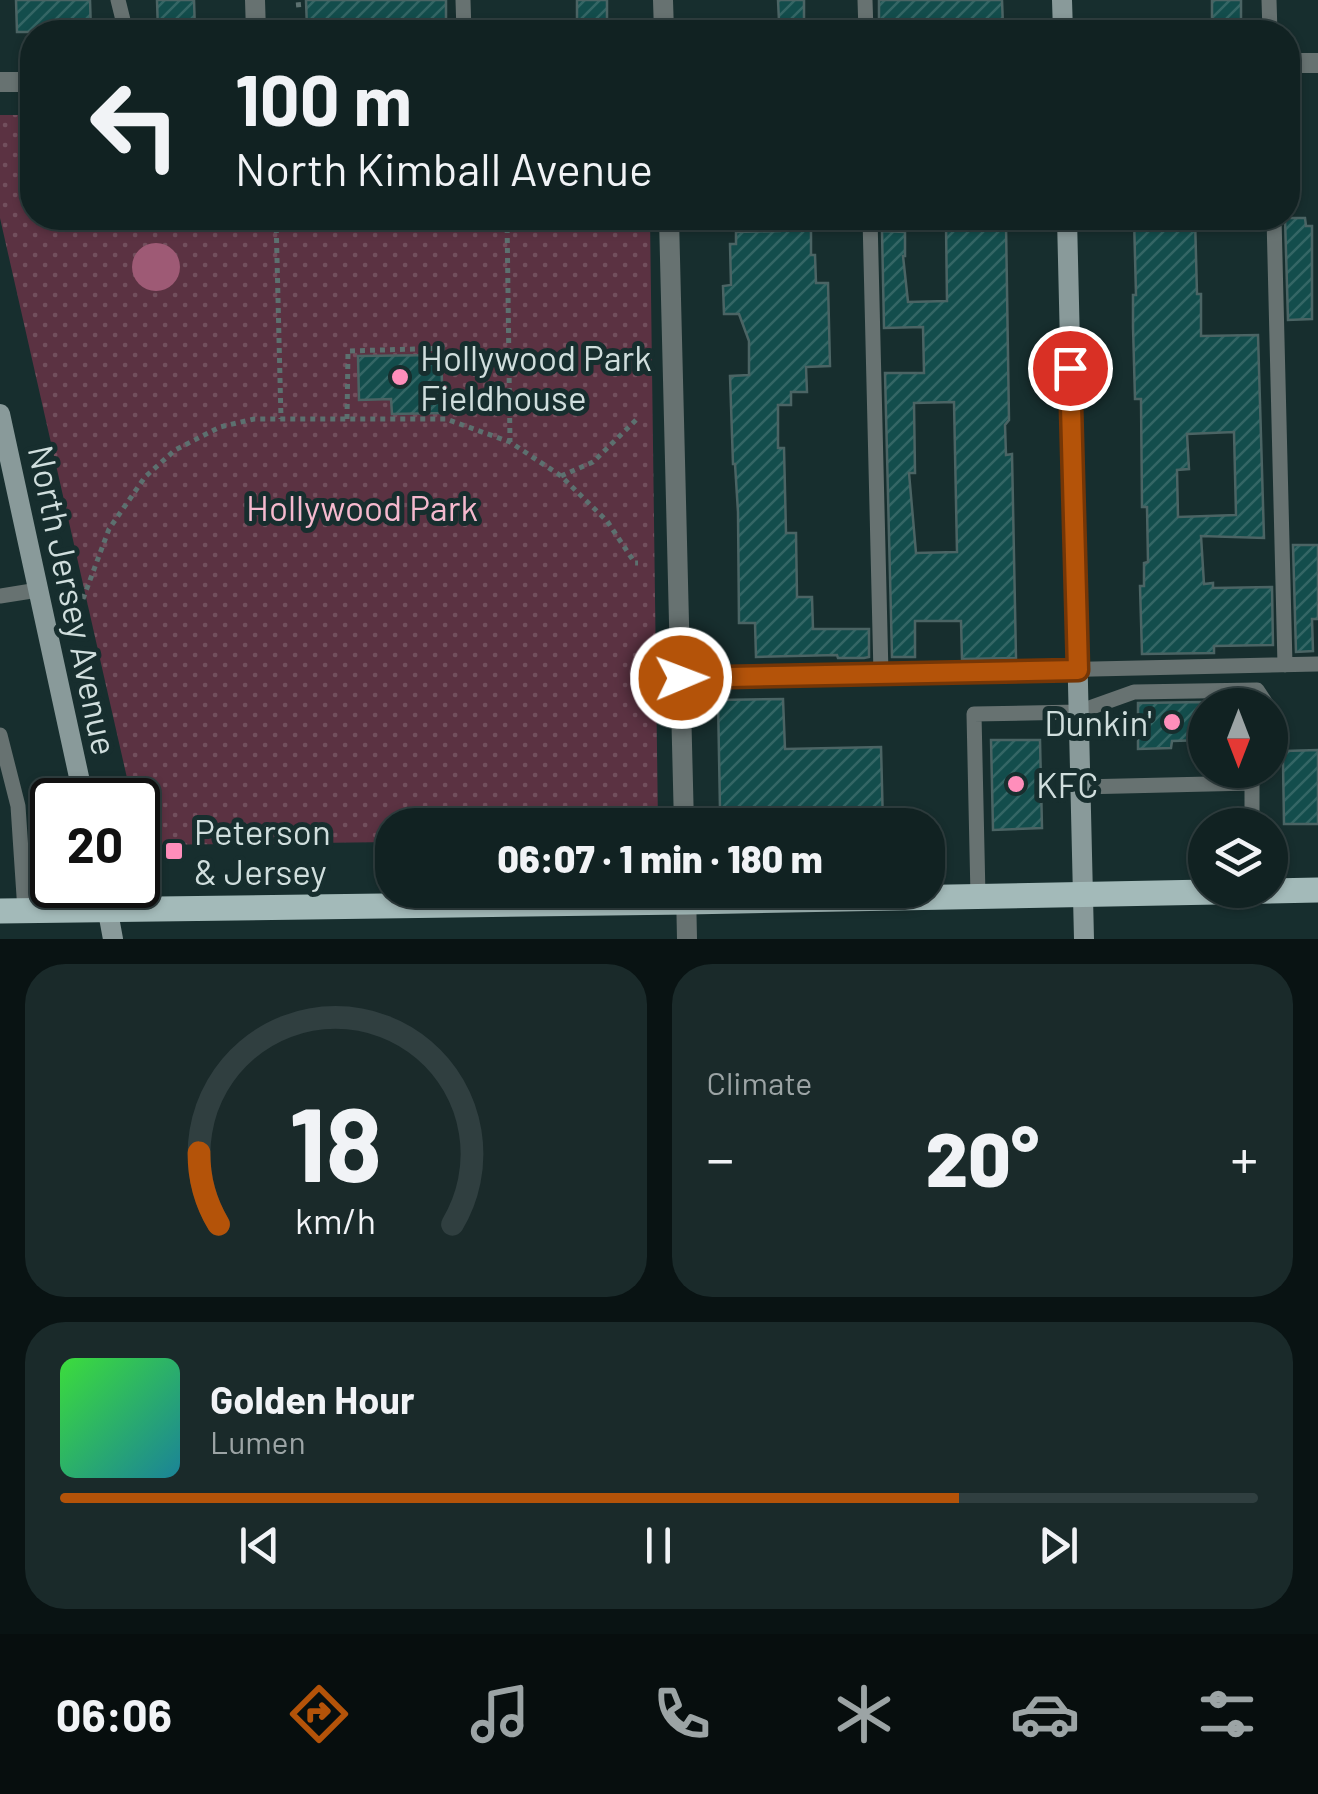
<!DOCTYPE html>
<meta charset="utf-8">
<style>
body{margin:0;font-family:Barlow,sans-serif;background:#1a2a2a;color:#f1f3f6;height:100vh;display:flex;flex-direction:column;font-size:38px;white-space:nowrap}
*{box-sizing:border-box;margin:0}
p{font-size:32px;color:#9ca4a5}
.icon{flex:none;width:55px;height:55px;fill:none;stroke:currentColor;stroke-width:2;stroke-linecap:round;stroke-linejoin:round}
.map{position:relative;height:939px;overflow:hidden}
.sheet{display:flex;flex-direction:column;gap:25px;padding:25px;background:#091313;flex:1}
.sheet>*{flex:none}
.hud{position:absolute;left:20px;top:20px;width:1280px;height:210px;border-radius:40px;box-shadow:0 2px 8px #0004,0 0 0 2px #303f40;background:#122;color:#f1f3f6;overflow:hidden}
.needle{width:65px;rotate:180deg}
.buttons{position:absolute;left:1188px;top:688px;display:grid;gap:20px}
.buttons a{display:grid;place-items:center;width:100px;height:100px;border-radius:50%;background:#122;box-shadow:0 2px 8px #0004,0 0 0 2px #303f40;font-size:50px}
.speed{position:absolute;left:30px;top:778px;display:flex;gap:20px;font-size:50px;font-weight:700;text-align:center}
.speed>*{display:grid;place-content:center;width:130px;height:130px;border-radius:50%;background:#122;box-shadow:0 2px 8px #0004,0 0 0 2px #303f40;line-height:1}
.speed .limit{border:5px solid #111;border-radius:15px;background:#fff;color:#111}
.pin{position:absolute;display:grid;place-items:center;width:85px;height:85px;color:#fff;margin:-42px;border:5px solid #fff;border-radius:50%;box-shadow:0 2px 10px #0007}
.me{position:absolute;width:110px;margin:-55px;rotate:89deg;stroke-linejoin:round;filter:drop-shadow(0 0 8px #0008)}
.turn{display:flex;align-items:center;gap:35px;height:210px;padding:0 50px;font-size:45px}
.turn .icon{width:130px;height:130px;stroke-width:2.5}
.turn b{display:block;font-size:70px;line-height:85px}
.big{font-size:75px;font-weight:800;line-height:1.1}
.sheet .card{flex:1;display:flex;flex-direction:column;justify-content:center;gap:15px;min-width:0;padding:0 35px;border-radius:40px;background:#1a2a2a}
.sheet .dial{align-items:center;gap:0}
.dial svg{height:260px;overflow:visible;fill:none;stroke:#303f40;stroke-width:7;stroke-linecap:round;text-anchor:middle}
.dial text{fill:#f1f3f6;stroke:none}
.song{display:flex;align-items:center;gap:30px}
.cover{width:120px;height:120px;border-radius:15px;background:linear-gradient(135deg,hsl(120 70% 55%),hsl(190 70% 35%))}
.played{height:10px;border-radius:5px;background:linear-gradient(90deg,#b45309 75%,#303f40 75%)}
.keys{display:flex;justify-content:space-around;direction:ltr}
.heat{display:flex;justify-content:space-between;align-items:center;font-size:55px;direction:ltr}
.sheet .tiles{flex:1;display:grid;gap:25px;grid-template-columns:1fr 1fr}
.card:last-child{grid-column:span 2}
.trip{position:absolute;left:375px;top:808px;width:570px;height:100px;border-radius:40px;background:#122;box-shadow:0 2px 8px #0004,0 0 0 2px #303f40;font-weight:800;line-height:100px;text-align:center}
.tab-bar{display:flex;height:160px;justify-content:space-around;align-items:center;background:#070e0e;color:#9ca4a5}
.tab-bar .icon{width:70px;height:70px}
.tab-bar .active{color:#b45309}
.tab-bar b{font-size:45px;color:#f1f3f6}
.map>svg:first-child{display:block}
.park{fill:url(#park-dots)}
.water{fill:#9e5a75}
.building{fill:url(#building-hatch);stroke:#4b6464;stroke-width:2.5;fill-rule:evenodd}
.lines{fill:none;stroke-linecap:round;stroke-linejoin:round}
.path{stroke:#5c706f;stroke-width:5;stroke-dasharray:5 5;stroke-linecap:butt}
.lane{stroke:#677271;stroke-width:15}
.street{stroke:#677271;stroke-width:20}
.secondary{stroke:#899a9a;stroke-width:20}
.primary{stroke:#a3bab9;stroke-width:25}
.route-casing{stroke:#753606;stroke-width:25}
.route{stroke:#b45309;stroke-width:18}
.poi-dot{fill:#ff8ebb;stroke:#172e2e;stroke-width:4}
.labels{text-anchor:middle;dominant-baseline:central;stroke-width:10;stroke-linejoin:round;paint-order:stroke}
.poi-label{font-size:35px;fill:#d0dedd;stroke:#172e2e;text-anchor:start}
.park-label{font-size:35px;fill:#f5b9ce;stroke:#172e2e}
.street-label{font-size:35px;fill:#d0dedd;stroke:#172e2e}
</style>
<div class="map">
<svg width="1318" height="939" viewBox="0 0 1318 939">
<defs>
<pattern id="park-dots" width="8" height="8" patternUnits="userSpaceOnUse" patternTransform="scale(2.5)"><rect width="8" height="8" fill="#5b3242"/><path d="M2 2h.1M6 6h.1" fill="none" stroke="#724f5d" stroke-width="1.8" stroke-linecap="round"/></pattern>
<pattern id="building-hatch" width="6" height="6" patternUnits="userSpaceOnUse" patternTransform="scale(2.5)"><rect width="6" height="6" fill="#134d4c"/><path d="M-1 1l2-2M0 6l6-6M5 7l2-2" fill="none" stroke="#346665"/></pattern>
</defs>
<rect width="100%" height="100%" fill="#172e2e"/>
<path class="park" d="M0 115H32V218H650L658 825H392V842L142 845 138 825V800H132L0 218Z"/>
<path class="water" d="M132 267a24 24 0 1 1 48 0a24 24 0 1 1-48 0Z"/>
<path class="building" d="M16 0H90L91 32H17Z
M157 0H194L195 31H158Z
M306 0H446V32H373V27L307 29Z
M577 0H607V21L577 22Z
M778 0H804V20L779 21Z
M879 0H1002L1003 26 879 28Z
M1212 0H1241V20L1212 21Z
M780 218H811V255H815L816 283H828L830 366 806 367 807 392H791V405H778V448H784L786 533H796L797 597H812L813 629H869V657L864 658H838L837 655 756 657 755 623H739L738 512 735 464H733L730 376 749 375V341L739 314H724L723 286 731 285 730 244H736V232L780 231Z
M963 218H1001V224H1006L1009 420 1005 425 1006 455 1012 454 1016 658 962 659 961 621H915V657H892L885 373H924L923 327 884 328 882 231 905 232V256H903L908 302 947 301 946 225 963 224ZM954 402 957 552 916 553 909 473H915L914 403Z
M1134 218H1195L1197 294H1201V336L1258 335 1264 538 1201 536 1204 584 1213 583V588L1272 587 1273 645 1214 646V653L1142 654 1140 586H1144V563L1148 562 1147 507H1142L1141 399H1135L1133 327V295H1136ZM1234 432 1236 515 1178 517 1177 470 1189 469 1187 434Z
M1285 218H1305L1306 226H1312V319L1288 320Z
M441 355 443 413 392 414 391 399 359 400 358 356Z
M1293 545H1318V619H1312L1313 651 1296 652Z
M783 699 785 749 881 747 883 825H726L725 809H720L718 700Z
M1205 702V740L1172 741 1171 748 1138 749V703Z
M991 740H1040L1042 828 993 830Z
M1318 750V824H1284L1283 762 1285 751Z"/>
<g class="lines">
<path class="path" d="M296 5 306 4
M276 218 281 419
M507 218 510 442
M347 419 348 351 448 348
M561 476 593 462 636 420
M83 599 109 529 145 477 175 450 220 427 254 419H446L510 442 561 476 607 521 635 563H638"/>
<path class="lane" d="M118 0 126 32
M463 0 464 32
M865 0 866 32
M1269 0 1270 32
M870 218 881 674
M1274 218 1285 665
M0 596 38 590
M681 678 1318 664
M1270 709 1274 748 1270 767
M0 735 18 806 25 911
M1080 787 1252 783V825
M978 896 974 714 1078 712 1134 692 1257 690 1267 705"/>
<path class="street" d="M255 0 256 32
M663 0 664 32
M1288 63H1318
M0 82H32
M669 218 684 825
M686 890 687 939"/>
<path class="secondary" d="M1062 0 1063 32
M1067 218 1084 939
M0 414 84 800
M103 885 113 939"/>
<path class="primary" d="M0 911 687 902 1318 890"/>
</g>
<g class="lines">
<g class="route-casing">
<path id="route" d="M681 678 1078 670 1070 368"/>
</g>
<use href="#route" class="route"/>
</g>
<g class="poi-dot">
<circle cx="400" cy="377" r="10"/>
<circle cx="1172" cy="722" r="10"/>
<circle cx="1016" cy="784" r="10"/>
<rect x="164" y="841" width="20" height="20" rx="5"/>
</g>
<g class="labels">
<g class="poi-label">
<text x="420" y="357">Hollywood Park<tspan x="420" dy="40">Fieldhouse</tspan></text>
<text x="1152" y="722" text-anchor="end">Dunkin'</text>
<text x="1036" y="784">KFC</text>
<text x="194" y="831">Peterson<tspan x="194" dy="40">&amp; Jersey</tspan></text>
</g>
<g class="park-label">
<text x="362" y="507">Hollywood Park</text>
</g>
<g class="street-label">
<text transform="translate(74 600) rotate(78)">North Jersey Avenue</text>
</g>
</g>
</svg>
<div class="buttons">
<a><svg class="needle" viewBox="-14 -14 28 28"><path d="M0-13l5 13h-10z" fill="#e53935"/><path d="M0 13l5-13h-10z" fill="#9ca4a5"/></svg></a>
<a><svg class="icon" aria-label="layers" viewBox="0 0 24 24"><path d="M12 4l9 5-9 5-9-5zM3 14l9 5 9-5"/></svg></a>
</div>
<div class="speed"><div class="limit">20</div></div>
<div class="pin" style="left:1070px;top:368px;background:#d93025"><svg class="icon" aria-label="arrive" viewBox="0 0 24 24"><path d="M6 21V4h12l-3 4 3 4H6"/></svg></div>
<svg class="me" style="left:681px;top:678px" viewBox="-20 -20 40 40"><circle r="17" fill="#b45309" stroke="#fff" stroke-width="3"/><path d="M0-11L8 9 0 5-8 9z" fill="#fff"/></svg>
<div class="trip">06:07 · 1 min · 180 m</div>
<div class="hud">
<div class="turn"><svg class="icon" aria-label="left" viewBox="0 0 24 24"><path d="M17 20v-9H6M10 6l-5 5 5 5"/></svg><div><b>100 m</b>North Kimball Avenue</div></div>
</div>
</div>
<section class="sheet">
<div class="tiles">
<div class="card dial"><svg viewBox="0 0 100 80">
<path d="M14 69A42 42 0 1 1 86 69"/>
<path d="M14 69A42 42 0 0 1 8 47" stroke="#b45309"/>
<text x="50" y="56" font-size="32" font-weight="700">18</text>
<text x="50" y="72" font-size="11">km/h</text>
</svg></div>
<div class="card"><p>Climate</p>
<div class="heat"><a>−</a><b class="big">20°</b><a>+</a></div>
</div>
<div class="card">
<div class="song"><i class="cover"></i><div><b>Golden Hour</b><p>Lumen</p></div></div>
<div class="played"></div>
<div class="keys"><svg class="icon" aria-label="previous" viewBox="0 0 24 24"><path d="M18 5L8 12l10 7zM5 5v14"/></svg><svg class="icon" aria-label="pause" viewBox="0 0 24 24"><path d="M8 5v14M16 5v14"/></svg><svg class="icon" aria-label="next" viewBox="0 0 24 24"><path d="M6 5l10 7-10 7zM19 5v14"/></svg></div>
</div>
</div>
</section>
<nav class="tab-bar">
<b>06:06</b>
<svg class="icon active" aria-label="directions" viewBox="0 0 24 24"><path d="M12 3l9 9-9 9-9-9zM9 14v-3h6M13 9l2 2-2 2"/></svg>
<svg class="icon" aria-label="music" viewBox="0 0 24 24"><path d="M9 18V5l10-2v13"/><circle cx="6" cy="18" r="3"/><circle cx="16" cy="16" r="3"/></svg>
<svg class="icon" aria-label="phone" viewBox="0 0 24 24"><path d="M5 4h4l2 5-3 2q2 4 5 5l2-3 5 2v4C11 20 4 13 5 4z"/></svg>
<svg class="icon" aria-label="climate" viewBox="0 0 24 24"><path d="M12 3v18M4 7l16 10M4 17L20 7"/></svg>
<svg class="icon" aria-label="car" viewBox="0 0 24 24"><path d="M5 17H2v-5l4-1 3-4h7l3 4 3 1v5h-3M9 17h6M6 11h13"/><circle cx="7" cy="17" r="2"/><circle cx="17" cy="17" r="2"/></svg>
<svg class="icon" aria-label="filters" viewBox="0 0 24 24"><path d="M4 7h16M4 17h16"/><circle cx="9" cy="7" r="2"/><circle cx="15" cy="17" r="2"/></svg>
</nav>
